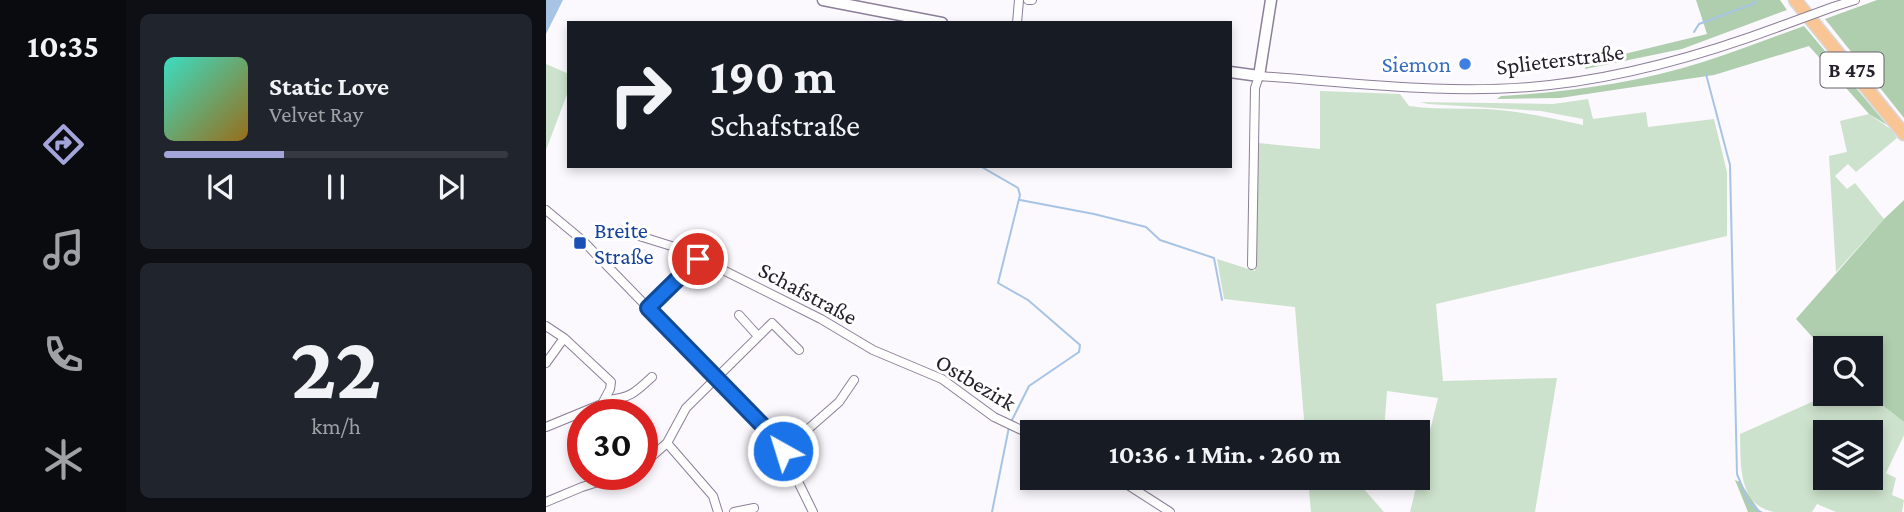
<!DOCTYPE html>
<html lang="de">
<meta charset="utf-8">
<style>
body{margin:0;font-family:"Crimson Pro",serif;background:#20242c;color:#f1f3f6;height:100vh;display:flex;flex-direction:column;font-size:26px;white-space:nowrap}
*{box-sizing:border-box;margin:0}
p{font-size:23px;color:#9ea1a6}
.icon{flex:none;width:38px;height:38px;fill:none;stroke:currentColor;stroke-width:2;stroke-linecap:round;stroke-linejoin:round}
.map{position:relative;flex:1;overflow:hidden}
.sheet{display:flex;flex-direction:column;gap:14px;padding:14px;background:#0d0f14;width:420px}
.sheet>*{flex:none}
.top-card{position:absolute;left:21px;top:21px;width:665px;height:147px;border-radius:0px;box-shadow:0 4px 10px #0003;background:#171b24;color:#f1f3f6;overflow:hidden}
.buttons{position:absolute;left:1267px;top:336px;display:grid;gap:14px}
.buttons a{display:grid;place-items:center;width:70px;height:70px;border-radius:0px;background:#171b24;box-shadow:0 4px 10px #0003;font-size:35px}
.speed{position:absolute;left:21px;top:399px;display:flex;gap:14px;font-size:35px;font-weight:700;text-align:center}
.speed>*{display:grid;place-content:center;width:91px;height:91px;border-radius:50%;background:#171b24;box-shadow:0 4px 10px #0003;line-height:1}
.speed .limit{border:10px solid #d22;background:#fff;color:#111}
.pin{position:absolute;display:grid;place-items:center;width:60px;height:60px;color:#fff;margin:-30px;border:4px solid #fff;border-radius:50%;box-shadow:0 2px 7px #0007}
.me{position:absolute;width:77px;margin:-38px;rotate:321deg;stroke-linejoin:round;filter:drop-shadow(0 0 5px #0008)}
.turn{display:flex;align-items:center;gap:24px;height:147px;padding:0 28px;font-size:32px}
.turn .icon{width:91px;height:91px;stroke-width:2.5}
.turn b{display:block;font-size:49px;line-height:60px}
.sheet .tile{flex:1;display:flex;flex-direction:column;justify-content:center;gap:10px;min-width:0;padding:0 24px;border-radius:10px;background:#20242c}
.sheet .dial{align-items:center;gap:0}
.dial b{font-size:91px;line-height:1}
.song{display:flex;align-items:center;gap:21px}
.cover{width:84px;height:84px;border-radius:10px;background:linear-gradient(135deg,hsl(170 70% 55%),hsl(40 70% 35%))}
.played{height:7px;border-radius:4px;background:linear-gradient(90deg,#a3a4da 35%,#363941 35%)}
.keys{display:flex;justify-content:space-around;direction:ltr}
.trip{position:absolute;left:474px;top:420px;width:410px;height:70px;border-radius:0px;background:#171b24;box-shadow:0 4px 10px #0003;font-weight:700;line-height:70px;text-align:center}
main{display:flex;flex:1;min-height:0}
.tabs{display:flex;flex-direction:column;width:126px;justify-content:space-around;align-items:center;background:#090b0e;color:#9ea1a6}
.tabs .icon{width:49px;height:49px}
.tabs .on{color:#a3a4da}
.tabs b{font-size:32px;color:#f1f3f6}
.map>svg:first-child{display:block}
.green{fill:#cde2cc;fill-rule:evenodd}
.forest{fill:#afceae}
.water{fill:#a8c4e5}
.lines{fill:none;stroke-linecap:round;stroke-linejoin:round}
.stream{stroke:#a8c4e5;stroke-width:2}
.street-casing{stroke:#8c7f99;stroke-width:10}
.secondary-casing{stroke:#8c7f99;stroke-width:13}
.primary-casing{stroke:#d8d7d9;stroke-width:15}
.street{stroke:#fff;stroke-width:8}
.secondary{stroke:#fff;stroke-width:10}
.primary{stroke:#f9c595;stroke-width:12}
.street-bridge-casing{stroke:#8c7f99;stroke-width:10;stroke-linecap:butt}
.street-bridge{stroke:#fff;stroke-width:8}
.route-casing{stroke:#114b97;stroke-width:18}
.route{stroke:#1a73e8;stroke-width:12}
.shop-dot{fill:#3f7fe0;stroke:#fff;stroke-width:2.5}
.transit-dot{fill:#1a4fb4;stroke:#fff;stroke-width:2.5}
.labels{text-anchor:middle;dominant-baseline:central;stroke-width:6;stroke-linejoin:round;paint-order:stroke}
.shield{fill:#fff;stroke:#66636b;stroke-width:2}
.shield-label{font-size:21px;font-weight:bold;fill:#25202b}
.street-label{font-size:23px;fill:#25202b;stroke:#fff}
.shop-label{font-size:23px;fill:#366cbe;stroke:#fff;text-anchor:end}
.transit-label{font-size:23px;fill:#164399;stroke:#fff;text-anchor:start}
</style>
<main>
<nav class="tabs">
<b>10:35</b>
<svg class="icon on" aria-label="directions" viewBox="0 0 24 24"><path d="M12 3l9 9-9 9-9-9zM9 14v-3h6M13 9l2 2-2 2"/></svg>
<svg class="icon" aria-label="music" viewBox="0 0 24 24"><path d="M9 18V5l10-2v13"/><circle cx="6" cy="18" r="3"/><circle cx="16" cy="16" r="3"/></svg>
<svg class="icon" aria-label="phone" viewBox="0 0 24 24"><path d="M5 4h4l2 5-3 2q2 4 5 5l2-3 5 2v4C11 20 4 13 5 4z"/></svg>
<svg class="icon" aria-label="climate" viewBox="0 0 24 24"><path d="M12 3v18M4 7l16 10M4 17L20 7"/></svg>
</nav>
<section class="sheet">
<div class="tile">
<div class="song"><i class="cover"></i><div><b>Static Love</b><p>Velvet Ray</p></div></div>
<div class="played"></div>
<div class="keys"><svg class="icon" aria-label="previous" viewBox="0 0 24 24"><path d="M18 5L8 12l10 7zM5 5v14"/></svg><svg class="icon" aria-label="pause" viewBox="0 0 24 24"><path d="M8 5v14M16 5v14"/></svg><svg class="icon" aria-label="next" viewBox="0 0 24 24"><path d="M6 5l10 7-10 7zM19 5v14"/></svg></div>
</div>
<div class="tile dial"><b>22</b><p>km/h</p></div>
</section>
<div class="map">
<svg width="1358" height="512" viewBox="0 0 1358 512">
<rect width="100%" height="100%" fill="#fbf8fe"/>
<path class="green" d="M0 64 23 74V89L0 150Z
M774 91 854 94 863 106C888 110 914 108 940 109 973 111 1005 118 1037 125V119L995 111 882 104 874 102 1007 104 1042 99 1047 119 1100 112 1102 127 1168 119 1181 172V236L890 304 897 381 1011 378 989 512H864L892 398 841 391 838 432H759L749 307 678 299 671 259 709 271 712 143 774 149Z
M1323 114 1346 130 1351 138 1310 172 1302 164 1289 176 1301 189 1309 183 1338 219 1290 272 1283 156 1301 152 1294 121Z
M1284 394H1322L1358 422V435L1340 473 1350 478 1346 495 1358 500 1356 512H1290L1271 504 1266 512C1254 512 1239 512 1228 512 1191 505 1195 462 1194 434ZM1279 432H1325V478H1279Z
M762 478H808L838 512H765Z"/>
<path class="forest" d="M1150 0H1234L1241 10 1136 49 1039 69 1041 63 1161 34Z
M1331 0H1358V118L1279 19Z
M1258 26 1341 125 1323 114 1263 46 1168 75 1014 98 951 99 955 96C1023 92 1091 83 1157 62 1191 51 1224 38 1258 26Z
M1358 200V422L1322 394H1325V348H1279V351L1250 319 1338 219Z
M1189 480 1194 482 1213 510 1217 512H1202Z"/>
<path class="water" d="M0 0H17L0 34Z"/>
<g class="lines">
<path class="stream" d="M1148 32 1153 24 1209 3 1210 0
M1160 74 1184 165 1191 474 1202 501 1214 512
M434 166 472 188 474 195 452 283 482 300 534 345 533 352 483 386 465 422
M474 200 548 214 600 227 614 240 668 258 676 300
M446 512 463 427"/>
<g class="street-casing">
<path id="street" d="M482 0H486
M1287 7 1309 0
M471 23 473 0
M0 210 36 240 222 431 237 451 267 512
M74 230 135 249 275 319 327 350 396 379 448 417 486 435
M706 265 709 88 713 76C809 83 908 96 1004 85 1084 76 1160 54 1235 26
M102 308 152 259
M193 315 212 336
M0 326 18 338 65 382 64 389 56 404 0 427
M0 363 18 338
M60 400C84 398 89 393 106 377
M121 443 167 496 172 512
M237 451 293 402 308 380
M96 465 121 443 140 408 226 323 253 350
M571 478 624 512
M0 502 36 487 77 474
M188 512 208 508"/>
</g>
<g class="secondary-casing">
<path id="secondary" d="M277 0 396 23
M684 72 713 76 725 0"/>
</g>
<g class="primary-casing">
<path id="primary" d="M1249 0 1358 134"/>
</g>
<use href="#street" class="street"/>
<use href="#secondary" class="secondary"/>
<use href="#primary" class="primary"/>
<g class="street-bridge-casing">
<path id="street-bridge" d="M1235 26 1287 7"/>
</g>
<use href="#street-bridge" class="street-bridge"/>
</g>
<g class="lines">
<g class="route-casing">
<path id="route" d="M152 259 102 308 222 431 237 451"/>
</g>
<use href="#route" class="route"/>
</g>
<circle class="shop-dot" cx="919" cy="64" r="7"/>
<rect class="transit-dot" x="27" y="236" width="14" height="14" rx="3.5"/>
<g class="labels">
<rect class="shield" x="1274.5" y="52.5" width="63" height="35" rx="5"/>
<g class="shield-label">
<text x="1306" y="70">B 475</text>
</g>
<g class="street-label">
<text transform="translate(1014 59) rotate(-7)">Splieterstraße</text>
<text transform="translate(262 293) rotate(28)">Schafstraße</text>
<text transform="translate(430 382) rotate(31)">Ostbezirk</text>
</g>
<g class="shop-label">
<text x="905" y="64">Siemon</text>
</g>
<g class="transit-label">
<text x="48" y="230">Breite<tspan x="48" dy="26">Straße</tspan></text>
</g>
</g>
</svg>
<div class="buttons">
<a><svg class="icon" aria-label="search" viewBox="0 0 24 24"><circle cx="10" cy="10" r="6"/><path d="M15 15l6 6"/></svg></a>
<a><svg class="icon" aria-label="layers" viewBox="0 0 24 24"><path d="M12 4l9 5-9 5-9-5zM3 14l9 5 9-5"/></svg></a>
</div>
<div class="speed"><div class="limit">30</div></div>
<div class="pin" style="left:152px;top:259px;background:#d93025"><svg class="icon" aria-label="arrive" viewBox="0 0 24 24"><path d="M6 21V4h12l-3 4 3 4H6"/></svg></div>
<svg class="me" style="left:237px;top:451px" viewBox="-20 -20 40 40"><circle r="17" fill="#1a73e8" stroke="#fff" stroke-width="3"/><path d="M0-11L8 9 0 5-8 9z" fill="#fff"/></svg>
<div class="trip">10:36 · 1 Min. · 260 m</div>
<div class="top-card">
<div class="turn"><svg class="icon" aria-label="right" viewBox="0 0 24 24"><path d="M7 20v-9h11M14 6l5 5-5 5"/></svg><div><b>190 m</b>Schafstraße</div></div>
</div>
</div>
</main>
